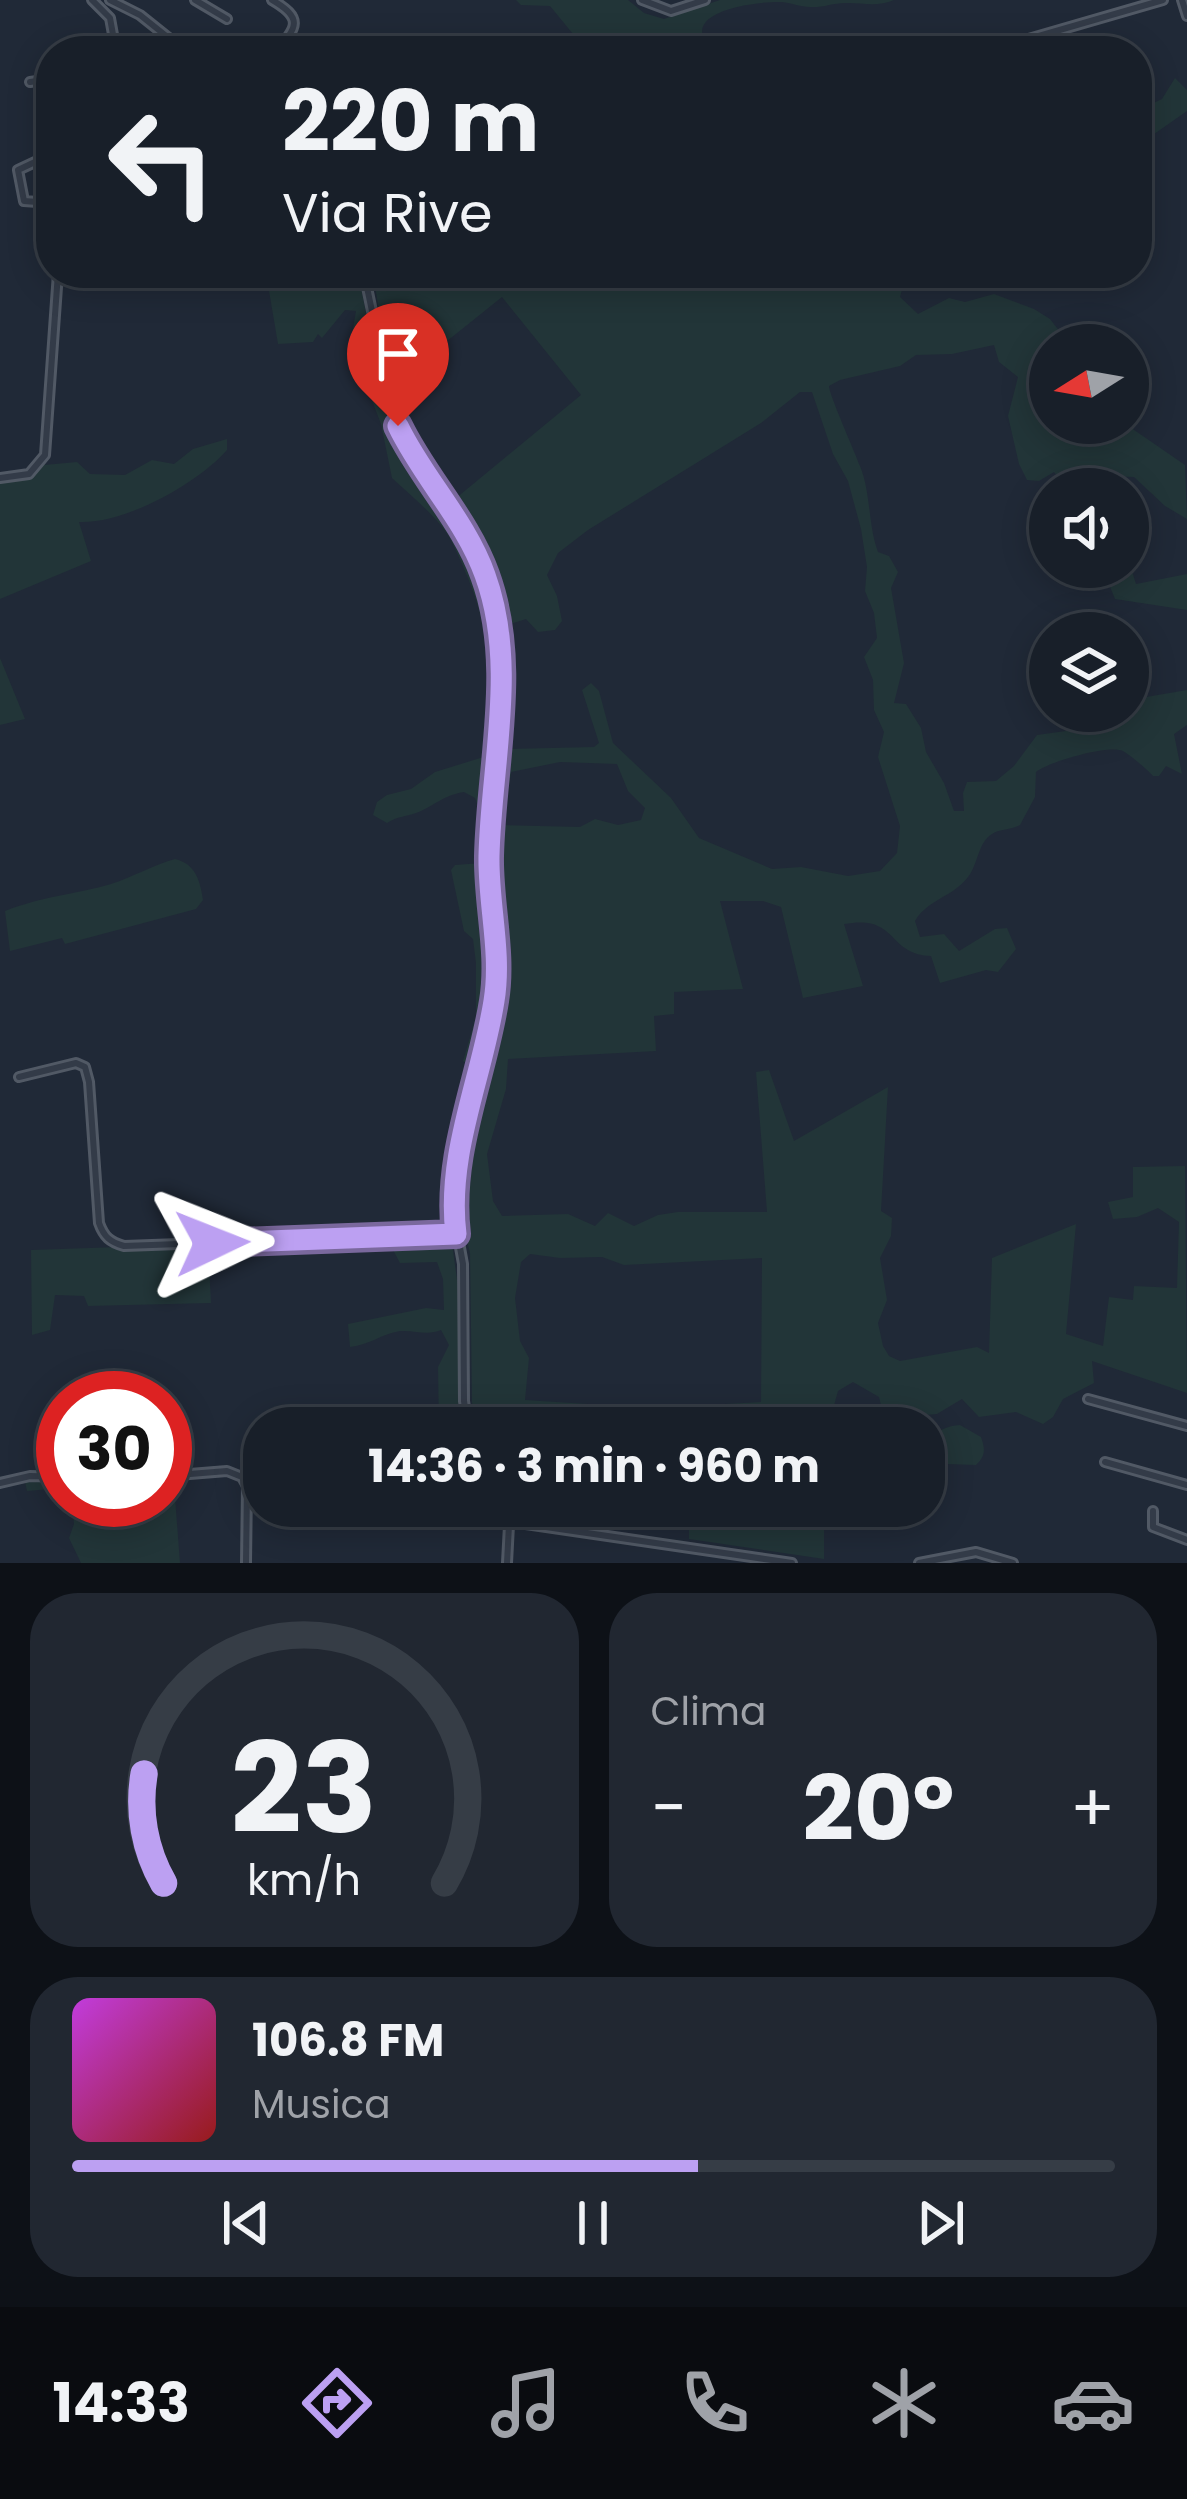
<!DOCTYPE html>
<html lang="it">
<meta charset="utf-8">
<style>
body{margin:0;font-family:Poppins,sans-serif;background:#212731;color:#f1f3f6;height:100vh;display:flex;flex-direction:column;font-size:45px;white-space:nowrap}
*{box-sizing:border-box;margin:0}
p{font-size:39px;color:#9fa2a8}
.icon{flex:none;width:66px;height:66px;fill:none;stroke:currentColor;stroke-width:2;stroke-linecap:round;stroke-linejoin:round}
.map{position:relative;height:1563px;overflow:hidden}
.drawer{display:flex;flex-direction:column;gap:30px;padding:30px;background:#0d1117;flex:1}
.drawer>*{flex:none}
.top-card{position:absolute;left:36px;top:36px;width:1116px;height:252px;border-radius:48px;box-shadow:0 6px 30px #0003,0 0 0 3px #363d46;background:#181f29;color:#f1f3f6;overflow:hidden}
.needle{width:78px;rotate:259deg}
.buttons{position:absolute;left:1029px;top:324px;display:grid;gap:24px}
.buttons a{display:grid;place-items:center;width:120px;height:120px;border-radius:50%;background:#181f29;box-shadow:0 6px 30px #0003,0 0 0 3px #363d46;font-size:60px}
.speed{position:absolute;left:36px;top:1371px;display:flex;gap:24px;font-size:60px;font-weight:700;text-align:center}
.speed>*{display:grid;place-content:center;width:156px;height:156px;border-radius:50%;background:#181f29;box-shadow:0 6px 30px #0003,0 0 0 3px #363d46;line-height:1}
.speed .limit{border:18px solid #d22;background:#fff;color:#111}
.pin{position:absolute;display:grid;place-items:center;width:102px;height:102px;color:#fff;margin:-123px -51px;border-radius:50% 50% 50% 0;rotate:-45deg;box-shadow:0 0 12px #0007}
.pin .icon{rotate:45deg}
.me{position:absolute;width:132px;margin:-66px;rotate:88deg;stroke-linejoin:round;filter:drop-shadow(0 0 9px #0008)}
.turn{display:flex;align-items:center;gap:42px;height:252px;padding:0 48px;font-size:54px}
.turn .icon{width:156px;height:156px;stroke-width:2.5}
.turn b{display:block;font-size:84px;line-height:102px}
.big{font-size:90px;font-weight:700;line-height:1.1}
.drawer .card{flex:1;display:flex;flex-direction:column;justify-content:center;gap:18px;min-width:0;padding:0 42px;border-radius:48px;background:#212731}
.drawer .dial{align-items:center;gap:0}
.dial svg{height:312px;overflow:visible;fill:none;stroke:#363d46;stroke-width:7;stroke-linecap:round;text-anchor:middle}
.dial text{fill:#f1f3f6;stroke:none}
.song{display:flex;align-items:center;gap:36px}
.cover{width:144px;height:144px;border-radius:18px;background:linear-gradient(135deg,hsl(290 70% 55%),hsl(0 70% 35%))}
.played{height:12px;border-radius:6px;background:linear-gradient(90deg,#bca0f2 60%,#363d46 60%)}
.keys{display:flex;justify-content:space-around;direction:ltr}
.heat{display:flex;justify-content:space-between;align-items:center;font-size:66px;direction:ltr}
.drawer .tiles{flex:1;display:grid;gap:30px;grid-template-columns:1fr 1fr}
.card:last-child{grid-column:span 2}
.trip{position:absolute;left:243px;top:1407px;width:702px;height:120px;border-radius:48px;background:#181f29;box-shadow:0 6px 30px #0003,0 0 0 3px #363d46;font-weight:700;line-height:120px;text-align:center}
.dock{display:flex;height:192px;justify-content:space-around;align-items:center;background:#0a0c10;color:#9fa2a8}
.dock .icon{width:84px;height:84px}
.dock .on{color:#bca0f2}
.dock b{font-size:54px;color:#f1f3f6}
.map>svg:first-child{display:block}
.green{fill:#223538}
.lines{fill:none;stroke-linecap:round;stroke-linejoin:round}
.minor-casing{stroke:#515965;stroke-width:12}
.minor{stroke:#333b48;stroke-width:6}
.route-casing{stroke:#7a689d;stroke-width:30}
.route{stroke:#bca0f2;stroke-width:21}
</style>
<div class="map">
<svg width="1187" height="1563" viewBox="0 0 1187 1563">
<rect width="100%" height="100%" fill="#202937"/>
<path class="green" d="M516 0H628L644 13 664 19 720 0H894C878 7 864 3 848 3 835 2 823 8 810 7 801 7 792 3 782 2 758 1 672 11 713 51H576L573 34 550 6 521 5Z
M1175 78 1187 90V111L1137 146V111L1162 99Z
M266 273H358L388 423 473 560 489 612 491 638C482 626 481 616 477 603 471 583 460 559 451 540 441 520 408 493 392 478L381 424 368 390 353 370 352 334 356 311 345 310 322 338 318 334 313 342 278 344Z
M373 273H917L903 286 900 297 918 314 949 298 965 302 994 294 1034 309 1050 319 1070 345H1050V423H1124L1185 465 1187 519 1165 506 1134 477 1104 476 1108 489H1067L1054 472 1039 481 1027 480 1019 464 1008 416 1018 377 999 362 994 345 952 354 916 355 900 366 840 380 829 386C829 394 855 452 860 466 871 493 868 525 878 552L889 556 898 572 891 588 904 663 894 703 906 704 921 728 926 752 944 783 954 811H964L963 793 967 782 996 781 1014 766 1037 735 1102 726 1146 697 1187 690V725L1174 734 1182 774 1166 766 1159 776H1153C1147 769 1130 755 1123 751 1109 744 1048 762 1036 772L1035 797 1020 825C1011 830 999 829 992 834 978 842 978 865 968 877 953 897 928 899 915 921L920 937 944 934 959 951 995 929 1007 928 1016 949 998 972 986 970 940 983 931 956C886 954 899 914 844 924L863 986 803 998 781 907 763 901H720L743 989 674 992V1014L654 1016 656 1051 508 1059 506 1089 487 1154 493 1201 502 1216 568 1214 595 1226 608 1213 634 1226 658 1215 678 1212H767L756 1072 769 1070 794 1141 888 1087 881 1211 892 1218 891 1236 880 1258 887 1300 878 1323 883 1346 889 1356 900 1361 977 1347 989 1353 992 1258 1076 1224 1066 1334 1103 1346 1109 1297 1133 1300 1134 1286 1177 1288 1179 1222 1158 1208 1137 1217 1113 1219 1108 1202 1133 1197V1167L1185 1166 1187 1393 1092 1361 1094 1383 1063 1399 1053 1417 1043 1424 1016 1412 979 1417 962 1399 937 1414 901 1417 900 1428H876L882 1409 879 1397 853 1382 838 1391 833 1409 824 1417V1428H690V1406L761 1402 762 1258 624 1265 602 1257 560 1258 530 1254 521 1262 515 1298 520 1341 529 1358 525 1400 651 1408V1428H476L472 1402 470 1253 459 1208 478 1090 499 1013 497 825 580 827 595 819 618 825 641 820 645 808 628 791 617 764 560 762 511 772 506 806 498 814 505 749 594 747 599 743 582 690 591 683 599 691 613 743 671 798 699 838 772 869 801 867 848 876 880 871 897 853 900 826 878 757 884 732 874 710 873 680 864 657 877 638 874 613 865 591 867 567 861 529 848 481 833 454 812 392H800L761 423 588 530 558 553 547 575 557 596 562 621 555 630 538 632 526 619 504 626 490 565 455 499 581 395 502 297 391 386Z
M227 439V450C197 484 125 524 79 522L91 561 0 599V477L29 474 44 465 77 462 90 474 125 475 152 460 174 464 193 449Z
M1128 558 1136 584 1187 574V610L1115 599 1102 567H1128Z
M0 658 25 719 0 725Z
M490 755 483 819 475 798 464 792C441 796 435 806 416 813 405 817 398 816 387 823L373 815 377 802 387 795 411 789 435 772Z
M175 859C196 864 200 881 203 900L196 909 65 944 62 938 10 951 5 911C43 896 73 895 111 884 133 877 153 865 175 859Z
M482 863C485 936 494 995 469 1065L463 1061 476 1017V963L473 939 464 931 451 870 455 865Z
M451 1236 459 1294 458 1402 462 1428H439L438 1367 449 1345 441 1330C427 1336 416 1330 400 1331 381 1334 370 1345 350 1347L348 1324 426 1308 444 1310 443 1279 437 1262 400 1263 392 1248 394 1240Z
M208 1244 211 1303 88 1306 84 1296 55 1295 50 1330 32 1335 31 1250Z
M960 1425 981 1437C985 1448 986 1456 976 1465L947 1464 924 1469C924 1445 934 1426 960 1425Z
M176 1454 182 1479 174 1484 180 1563H81L69 1538 74 1524 72 1500H165V1456Z
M63 1457V1488L27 1491 25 1482 49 1470Z
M518 1506H590L589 1526 520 1519Z
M689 1506H824V1559L689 1539Z"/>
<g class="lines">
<g class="minor-casing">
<path id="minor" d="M92 0 110 18 116 51
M110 0 140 15 185 51
M195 0 227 19
M272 0C303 18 298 27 276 51
M642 0 671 11 705 0
M1182 0 1187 16
M1025 40 1163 0
M30 82 51 79
M35 162 18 170 24 201 51 203
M364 273 394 416 484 570 498 628 499 726 489 858 496 990 464 1131 453 1209 463 1264 464 1401 468 1428
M0 478 29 474 45 455 58 273
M19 1077 76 1063 85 1067 89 1082 99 1223C104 1237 110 1242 124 1246L456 1234
M1088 1399 1187 1426
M1105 1462 1187 1485
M165 1476 227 1471 242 1477 247 1486 246 1563
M0 1483 30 1476 63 1477
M1153 1511V1527L1187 1540
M512 1522 792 1563
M507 1563 510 1506
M919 1563 976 1552 1013 1563"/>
</g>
<use href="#minor" class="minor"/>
</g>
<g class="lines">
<g class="route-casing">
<path id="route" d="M212 1243 456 1234C446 1154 482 1078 494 1001 502 953 488 904 489 856 491 764 518 665 485 575 466 521 423 478 398 426"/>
</g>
<use href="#route" class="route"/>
</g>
</svg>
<div class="buttons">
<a><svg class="needle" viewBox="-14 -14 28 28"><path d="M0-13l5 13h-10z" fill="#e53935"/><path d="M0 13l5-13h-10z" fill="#9fa2a8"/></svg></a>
<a><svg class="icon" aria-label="sound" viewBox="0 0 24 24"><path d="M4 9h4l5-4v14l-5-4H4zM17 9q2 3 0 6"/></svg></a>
<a><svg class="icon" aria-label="layers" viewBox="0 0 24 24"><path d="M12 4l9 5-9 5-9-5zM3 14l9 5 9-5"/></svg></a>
</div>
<div class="speed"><div class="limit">30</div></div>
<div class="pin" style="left:398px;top:426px;background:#d93025"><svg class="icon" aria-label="arrive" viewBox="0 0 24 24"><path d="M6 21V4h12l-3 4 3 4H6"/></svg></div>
<svg class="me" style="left:212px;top:1243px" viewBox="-20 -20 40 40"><path d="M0-17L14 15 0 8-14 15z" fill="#bca0f2" stroke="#fff" stroke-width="4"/></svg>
<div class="trip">14:36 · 3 min · 960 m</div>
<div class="top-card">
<div class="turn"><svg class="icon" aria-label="left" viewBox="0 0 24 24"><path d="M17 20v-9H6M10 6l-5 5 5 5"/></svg><div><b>220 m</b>Via Rive</div></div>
</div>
</div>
<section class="drawer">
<div class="tiles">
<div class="card dial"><svg viewBox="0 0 100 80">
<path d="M14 69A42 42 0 1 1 86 69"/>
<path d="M14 69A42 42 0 0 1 9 41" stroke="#bca0f2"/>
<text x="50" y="56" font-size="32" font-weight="700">23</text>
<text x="50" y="72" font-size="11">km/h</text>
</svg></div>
<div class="card"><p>Clima</p>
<div class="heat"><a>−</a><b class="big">20°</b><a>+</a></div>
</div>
<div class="card">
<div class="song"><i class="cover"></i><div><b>106.8 FM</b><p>Musica</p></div></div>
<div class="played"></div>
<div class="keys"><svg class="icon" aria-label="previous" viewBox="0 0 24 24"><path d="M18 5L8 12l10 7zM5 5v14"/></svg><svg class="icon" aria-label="pause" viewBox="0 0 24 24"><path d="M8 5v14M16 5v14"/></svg><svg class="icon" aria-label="next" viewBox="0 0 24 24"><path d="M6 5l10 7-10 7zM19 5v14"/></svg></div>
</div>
</div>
</section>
<nav class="dock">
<b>14:33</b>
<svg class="icon on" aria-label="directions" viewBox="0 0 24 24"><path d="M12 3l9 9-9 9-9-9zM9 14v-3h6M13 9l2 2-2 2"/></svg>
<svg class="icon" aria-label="music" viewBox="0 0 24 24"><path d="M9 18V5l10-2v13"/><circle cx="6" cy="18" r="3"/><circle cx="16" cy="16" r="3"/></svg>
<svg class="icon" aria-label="phone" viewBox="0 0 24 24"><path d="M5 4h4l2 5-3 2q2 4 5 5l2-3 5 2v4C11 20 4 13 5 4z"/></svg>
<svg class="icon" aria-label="climate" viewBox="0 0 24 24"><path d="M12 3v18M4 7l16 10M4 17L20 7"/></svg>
<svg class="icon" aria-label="car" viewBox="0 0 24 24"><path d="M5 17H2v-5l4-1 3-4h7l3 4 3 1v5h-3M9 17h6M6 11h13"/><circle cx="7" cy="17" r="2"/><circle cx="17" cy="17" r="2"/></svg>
</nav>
